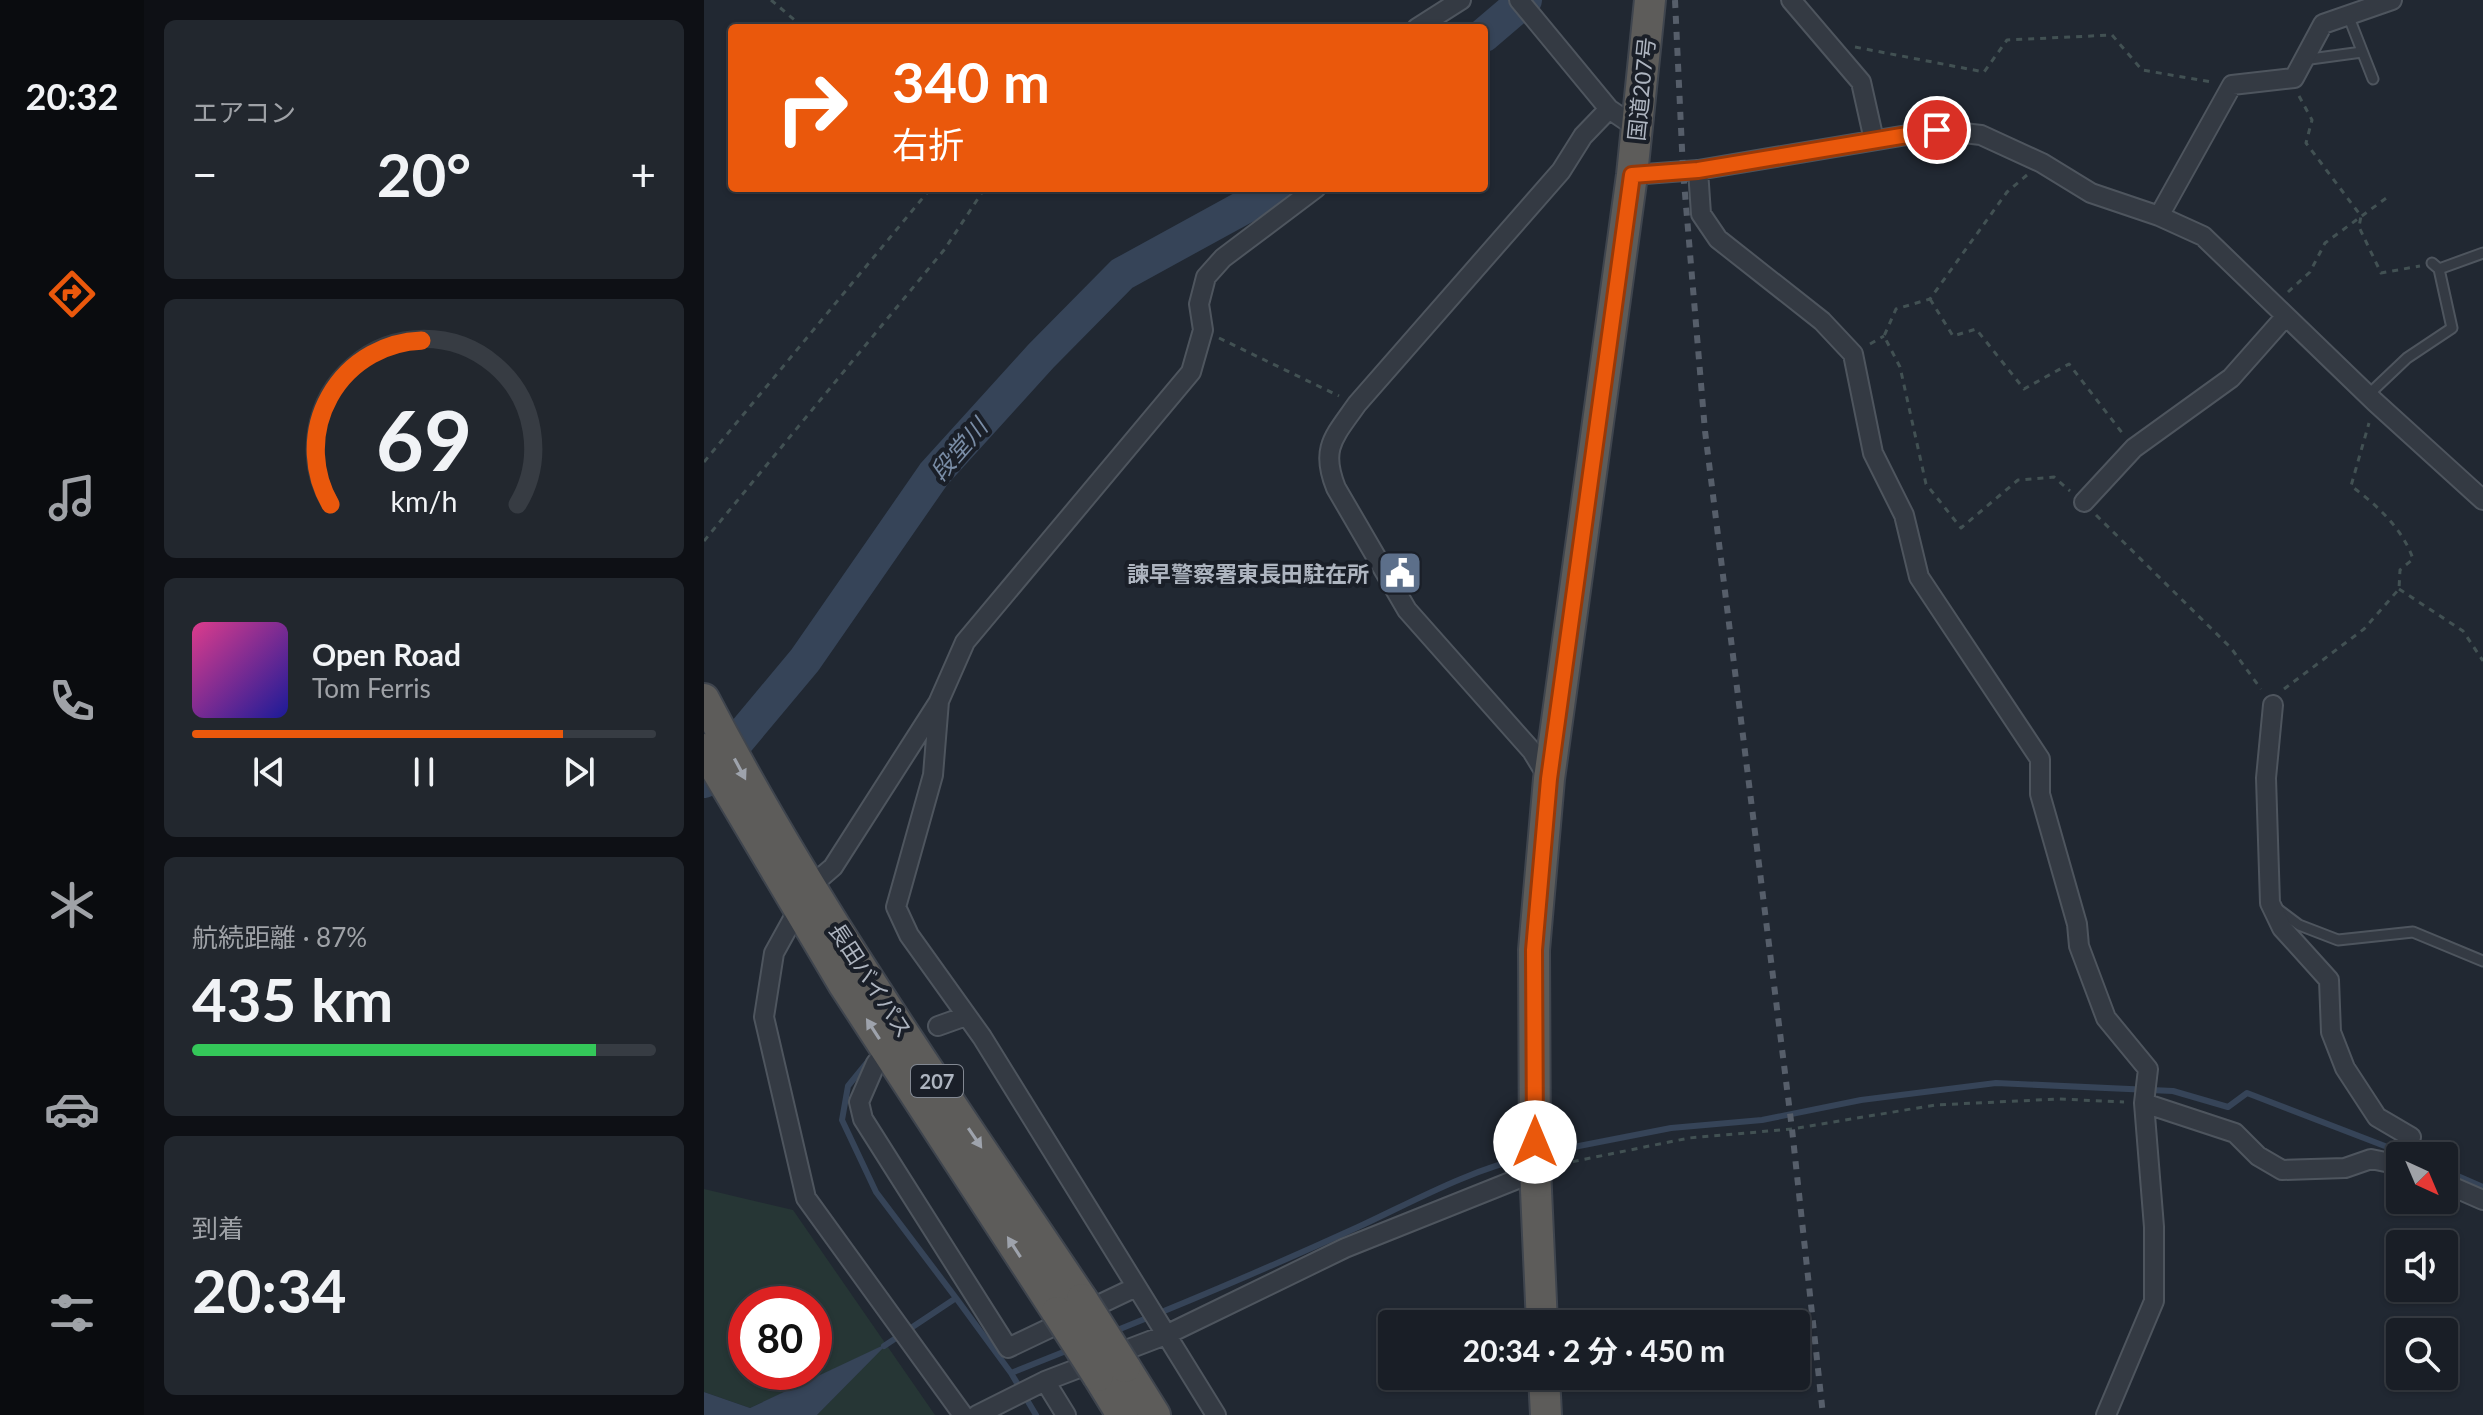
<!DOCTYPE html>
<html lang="ja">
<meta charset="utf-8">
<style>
body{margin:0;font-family:Lato,"Noto Sans JP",sans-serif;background:#22272e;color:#f1f3f6;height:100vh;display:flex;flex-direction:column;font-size:30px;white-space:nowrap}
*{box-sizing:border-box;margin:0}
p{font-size:26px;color:#9fa2a7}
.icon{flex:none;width:44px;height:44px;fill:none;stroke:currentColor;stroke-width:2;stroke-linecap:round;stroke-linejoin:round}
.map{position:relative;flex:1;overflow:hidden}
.drawer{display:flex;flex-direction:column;gap:20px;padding:20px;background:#0e1015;width:560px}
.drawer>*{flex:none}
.banner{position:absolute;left:24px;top:24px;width:760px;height:168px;border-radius:8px;box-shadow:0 2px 6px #0004,0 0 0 2px #373c43;background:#ea580c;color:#fff;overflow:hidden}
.needle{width:52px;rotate:136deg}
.buttons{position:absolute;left:1682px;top:1142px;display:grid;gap:16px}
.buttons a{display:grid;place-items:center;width:72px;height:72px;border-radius:8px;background:#191e26;box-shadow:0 2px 6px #0004,0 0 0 2px #373c43;font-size:40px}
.speed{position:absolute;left:24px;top:1286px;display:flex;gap:16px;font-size:40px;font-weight:700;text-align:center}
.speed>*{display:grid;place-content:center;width:104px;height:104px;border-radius:50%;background:#191e26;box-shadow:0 2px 6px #0004,0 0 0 2px #373c43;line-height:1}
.speed .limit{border:12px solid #d22;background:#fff;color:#111}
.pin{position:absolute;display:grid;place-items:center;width:68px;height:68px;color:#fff;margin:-34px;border:4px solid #fff;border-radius:50%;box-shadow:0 2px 8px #0007}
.me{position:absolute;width:88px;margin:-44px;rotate:0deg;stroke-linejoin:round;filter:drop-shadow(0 0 6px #0008)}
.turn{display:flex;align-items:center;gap:28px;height:168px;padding:0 32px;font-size:36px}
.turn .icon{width:104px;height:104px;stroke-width:2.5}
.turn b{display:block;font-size:56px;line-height:68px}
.big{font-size:60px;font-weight:700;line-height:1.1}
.drawer .card{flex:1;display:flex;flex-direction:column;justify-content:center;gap:12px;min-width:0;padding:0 28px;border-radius:12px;background:#22272e}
.drawer .dial{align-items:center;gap:0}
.dial svg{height:208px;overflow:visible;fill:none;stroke:#373c43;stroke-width:7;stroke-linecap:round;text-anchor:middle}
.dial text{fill:#f1f3f6;stroke:none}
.song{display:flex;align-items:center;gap:24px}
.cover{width:96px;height:96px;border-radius:12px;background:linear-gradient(135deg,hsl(330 70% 55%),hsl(240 70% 35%))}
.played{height:8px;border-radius:4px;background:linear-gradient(90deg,#ea580c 80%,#373c43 80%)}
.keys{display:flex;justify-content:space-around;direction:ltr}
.heat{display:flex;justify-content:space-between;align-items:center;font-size:44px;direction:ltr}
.charge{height:12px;border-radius:6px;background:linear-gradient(90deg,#34c759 87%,#373c43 0)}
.trip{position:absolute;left:674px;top:1310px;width:432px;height:80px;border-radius:8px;background:#191e26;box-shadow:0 2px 6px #0004,0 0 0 2px #373c43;font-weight:700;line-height:80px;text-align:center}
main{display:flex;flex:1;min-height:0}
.tabs{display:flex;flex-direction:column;width:144px;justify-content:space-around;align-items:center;background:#0a0c0f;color:#9fa2a7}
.tabs .icon{width:56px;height:56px}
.tabs .selected{color:#ea580c}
.tabs b{font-size:36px;color:#f1f3f6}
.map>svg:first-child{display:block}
.green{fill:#263635;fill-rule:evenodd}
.water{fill:#364458}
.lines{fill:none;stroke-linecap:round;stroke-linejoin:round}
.stream{stroke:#364458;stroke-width:6}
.river{stroke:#364458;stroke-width:34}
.service-casing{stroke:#4e555e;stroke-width:13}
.minor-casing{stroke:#4e555e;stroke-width:22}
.trunk-casing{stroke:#3f454e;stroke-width:34}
.path{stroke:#425153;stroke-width:3;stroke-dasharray:6 6;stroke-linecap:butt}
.service{stroke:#343a43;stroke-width:9}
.minor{stroke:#343a43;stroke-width:18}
.trunk{stroke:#5d5c5a;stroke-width:30}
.rail{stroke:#565e6a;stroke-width:6;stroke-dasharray:8 8;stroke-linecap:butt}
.trunk-bridge-casing{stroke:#3f454e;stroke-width:34;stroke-linecap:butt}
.trunk-bridge{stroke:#5d5c5a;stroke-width:30}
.oneway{fill:#9ea3ac}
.route-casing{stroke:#983908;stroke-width:20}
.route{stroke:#ea580c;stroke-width:14}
.labels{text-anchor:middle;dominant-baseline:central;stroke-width:8;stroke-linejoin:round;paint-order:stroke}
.shield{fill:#1a1f28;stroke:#828892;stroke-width:2}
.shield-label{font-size:20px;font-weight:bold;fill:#aeb5c0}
.street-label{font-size:22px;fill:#aeb5c0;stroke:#1a1f28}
.poi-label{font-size:22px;font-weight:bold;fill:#aeb5c0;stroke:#1a1f28;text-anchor:end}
.water-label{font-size:24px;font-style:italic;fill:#7a8da6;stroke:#1a1f28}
</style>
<main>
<nav class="tabs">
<b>20:32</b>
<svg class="icon selected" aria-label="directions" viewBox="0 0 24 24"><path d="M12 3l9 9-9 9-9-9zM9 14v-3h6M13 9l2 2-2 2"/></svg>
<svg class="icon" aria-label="music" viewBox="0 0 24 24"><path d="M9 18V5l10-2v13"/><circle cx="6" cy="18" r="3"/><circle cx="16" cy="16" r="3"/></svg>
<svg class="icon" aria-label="phone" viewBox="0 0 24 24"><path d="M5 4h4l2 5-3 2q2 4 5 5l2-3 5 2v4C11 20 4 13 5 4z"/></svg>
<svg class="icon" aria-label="climate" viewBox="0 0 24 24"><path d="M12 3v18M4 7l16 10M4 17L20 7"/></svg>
<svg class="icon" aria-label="car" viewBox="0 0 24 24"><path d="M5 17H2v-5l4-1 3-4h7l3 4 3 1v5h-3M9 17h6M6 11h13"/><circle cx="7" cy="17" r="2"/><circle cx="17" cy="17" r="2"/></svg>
<svg class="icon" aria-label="filters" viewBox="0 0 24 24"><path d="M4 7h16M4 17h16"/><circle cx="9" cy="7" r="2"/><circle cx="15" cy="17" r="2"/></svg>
</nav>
<section class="drawer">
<div class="card"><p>エアコン</p>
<div class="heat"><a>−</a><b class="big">20°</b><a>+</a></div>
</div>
<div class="card dial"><svg viewBox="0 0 100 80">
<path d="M14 69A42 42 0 1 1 86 69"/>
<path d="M14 69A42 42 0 0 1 49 6" stroke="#ea580c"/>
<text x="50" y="56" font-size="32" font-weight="700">69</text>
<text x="50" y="72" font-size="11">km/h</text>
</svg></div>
<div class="card">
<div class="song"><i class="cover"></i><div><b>Open Road</b><p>Tom Ferris</p></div></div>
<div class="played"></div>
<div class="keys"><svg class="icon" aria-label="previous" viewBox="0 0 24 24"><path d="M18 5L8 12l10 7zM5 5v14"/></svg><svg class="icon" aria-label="pause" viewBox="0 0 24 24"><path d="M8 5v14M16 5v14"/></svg><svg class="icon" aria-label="next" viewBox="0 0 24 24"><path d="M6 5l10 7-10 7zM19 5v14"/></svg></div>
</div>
<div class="card"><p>航続距離 · 87%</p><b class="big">435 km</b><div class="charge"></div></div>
<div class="card"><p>到着</p><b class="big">20:34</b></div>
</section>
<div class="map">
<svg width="1779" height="1415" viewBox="0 0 1779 1415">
<rect width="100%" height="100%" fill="#212832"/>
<path class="green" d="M0 1189 89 1210 231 1415H113L181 1345 46 1408 0 1392ZM42 1304H110V1372H42Z"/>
<path class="water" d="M184 1343 113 1415H0V1392L46 1408Z"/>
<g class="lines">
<path class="stream" d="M166 1059 144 1086 138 1120 172 1192 252 1298
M839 1153 967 1128 1058 1120 1157 1100 1292 1083 1469 1091 1524 1107 1543 1093 1699 1153
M1740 1170 1779 1187
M411 1331C493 1298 573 1264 654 1227 708 1202 765 1170 824 1157
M180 1346 252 1298 307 1373
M332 1415 307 1373 367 1349"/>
<path class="river" d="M780 35 821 0
M0 781 101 660 230 474 337 356 418 274 575 188"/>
<g class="service-casing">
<path id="service" d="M1644 15 1669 79
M1599 60 1658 52
M1728 263 1735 269 1779 253
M1664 395 1703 358 1748 328 1735 269
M1575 910 1595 925 1634 940 1709 932 1779 961"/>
</g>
<g class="minor-casing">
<path id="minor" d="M815 0 905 109 933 128
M1087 0 1157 82 1170 140
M713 28 757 0
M994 170 997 214 1014 239 1118 321 1149 354 1169 453 1200 515 1215 577 1336 759V794L1373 924 1375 946 1402 1018 1444 1069 1440 1103 1450 1227V1301L1402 1415
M928 175 994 170 1233 130 1277 135 1338 163 1387 193 1455 216 1499 236 1671 402 1779 500
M1455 216 1528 85 1590 78 1619 24 1688 0
M1380 502 1430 448 1527 378 1581 317
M234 703 129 867 107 886 70 953 60 1017 102 1198 259 1415
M1569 705 1562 778 1566 903 1578 928 1625 980 1627 1032 1641 1068 1673 1117 1707 1137 1700 1156
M845 779 828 751 703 610 632 488C616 448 630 437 653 404L857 171 879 136 905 109
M234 1026 262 1016
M172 1063 155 1102 159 1119 304 1348 432 1287
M1440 1103 1531 1133 1554 1156 1578 1170 1641 1168 1667 1159 1696 1165
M1740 1183 1779 1200
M341 1381 362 1415
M273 1415 341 1381 464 1334 641 1248 831 1172
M512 1415 278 1037 205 935 192 907 229 775 235 701 261 642 487 372 499 330 495 304 502 277 519 258 612 188"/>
</g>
<g class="trunk-casing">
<path id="trunk" d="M0 699C109 909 247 1103 378 1299
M0 749 140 985 353 1312
M838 1324 831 1168 830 950 845 779 928 175 946 0
M421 1367 451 1415
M394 1376 418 1415
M840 1376 842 1415"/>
</g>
<path class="path" d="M67 0 100 28
M1151 47 1280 72 1303 40 1408 35 1438 70 1508 82
M1595 96 1608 120 1602 143 1657 216 1655 227 1677 273 1716 266
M1323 175 1303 192 1226 299 1192 309 1180 336 1196 367 1222 484 1257 528 1314 480 1350 477 1366 491
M1584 292 1606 272 1621 243 1685 196
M1226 299 1249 336 1272 329 1320 389 1365 364 1419 434
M515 338 635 396
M1166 344 1180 336
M0 462 227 188
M1392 515 1527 648 1557 689
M0 541 240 250 281 188
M1695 589 1759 631 1779 661
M1580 689 1660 629 1695 589 1696 570 1709 559C1699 529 1672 504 1647 486L1665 423
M857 1164 985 1138 1088 1129 1231 1105 1355 1099 1420 1102"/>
<use href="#service" class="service"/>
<use href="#minor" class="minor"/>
<use href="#trunk" class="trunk"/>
<path class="rail" d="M971 0 979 170 1001 431 1088 1129 1119 1415"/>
<g class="trunk-bridge-casing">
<path id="trunk-bridge" d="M378 1299 421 1367
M353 1312 394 1376"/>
</g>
<use href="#trunk-bridge" class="trunk-bridge"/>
</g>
<defs><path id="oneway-solid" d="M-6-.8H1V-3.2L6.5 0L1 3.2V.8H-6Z" transform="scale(2)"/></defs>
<g class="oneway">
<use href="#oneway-solid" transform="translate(36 769) rotate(62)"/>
<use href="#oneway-solid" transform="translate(169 1029) rotate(-123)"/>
<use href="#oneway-solid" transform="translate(271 1138) rotate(56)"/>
<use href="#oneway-solid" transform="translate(310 1247) rotate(-123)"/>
</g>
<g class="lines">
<g class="route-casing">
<path id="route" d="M831 1142 830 950 845 779 928 175 994 170 1233 130"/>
</g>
<use href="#route" class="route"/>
</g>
<defs>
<g id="civic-square" transform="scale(2.3)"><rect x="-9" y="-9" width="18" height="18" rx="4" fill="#5c6f8a" stroke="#1a1f28"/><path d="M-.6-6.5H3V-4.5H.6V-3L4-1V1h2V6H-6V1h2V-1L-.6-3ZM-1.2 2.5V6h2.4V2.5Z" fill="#fff"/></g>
</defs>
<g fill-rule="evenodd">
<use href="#civic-square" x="696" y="573"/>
</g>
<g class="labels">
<rect class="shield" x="207" y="1065" width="52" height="32" rx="6"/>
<g class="shield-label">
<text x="233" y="1081">207</text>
</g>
<g class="street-label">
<text transform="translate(937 89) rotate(-84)">国道207号</text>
<text transform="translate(167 980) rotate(57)">長田バイパス</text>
</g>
<g class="poi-label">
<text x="665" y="573">諫早警察署東長田駐在所</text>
</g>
<g class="water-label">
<text transform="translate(254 449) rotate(-49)">段堂川</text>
</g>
</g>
</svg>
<div class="buttons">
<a><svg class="needle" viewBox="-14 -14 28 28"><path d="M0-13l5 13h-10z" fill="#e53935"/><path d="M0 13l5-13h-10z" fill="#9fa2a7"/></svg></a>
<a><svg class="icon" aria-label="sound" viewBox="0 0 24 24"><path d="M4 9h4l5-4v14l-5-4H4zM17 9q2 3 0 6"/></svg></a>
<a><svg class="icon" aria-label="search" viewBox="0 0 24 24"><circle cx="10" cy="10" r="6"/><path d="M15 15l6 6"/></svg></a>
</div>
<div class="speed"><div class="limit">80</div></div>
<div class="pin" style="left:1233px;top:130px;background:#d93025"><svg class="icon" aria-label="arrive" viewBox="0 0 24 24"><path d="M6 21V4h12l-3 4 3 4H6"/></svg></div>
<svg class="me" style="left:831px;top:1142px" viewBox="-20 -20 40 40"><circle r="19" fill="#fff"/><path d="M0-13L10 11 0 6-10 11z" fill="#ea580c"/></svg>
<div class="trip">20:34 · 2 分 · 450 m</div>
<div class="banner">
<div class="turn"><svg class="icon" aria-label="right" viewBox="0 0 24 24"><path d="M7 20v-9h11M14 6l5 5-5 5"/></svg><div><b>340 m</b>右折</div></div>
</div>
</div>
</main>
